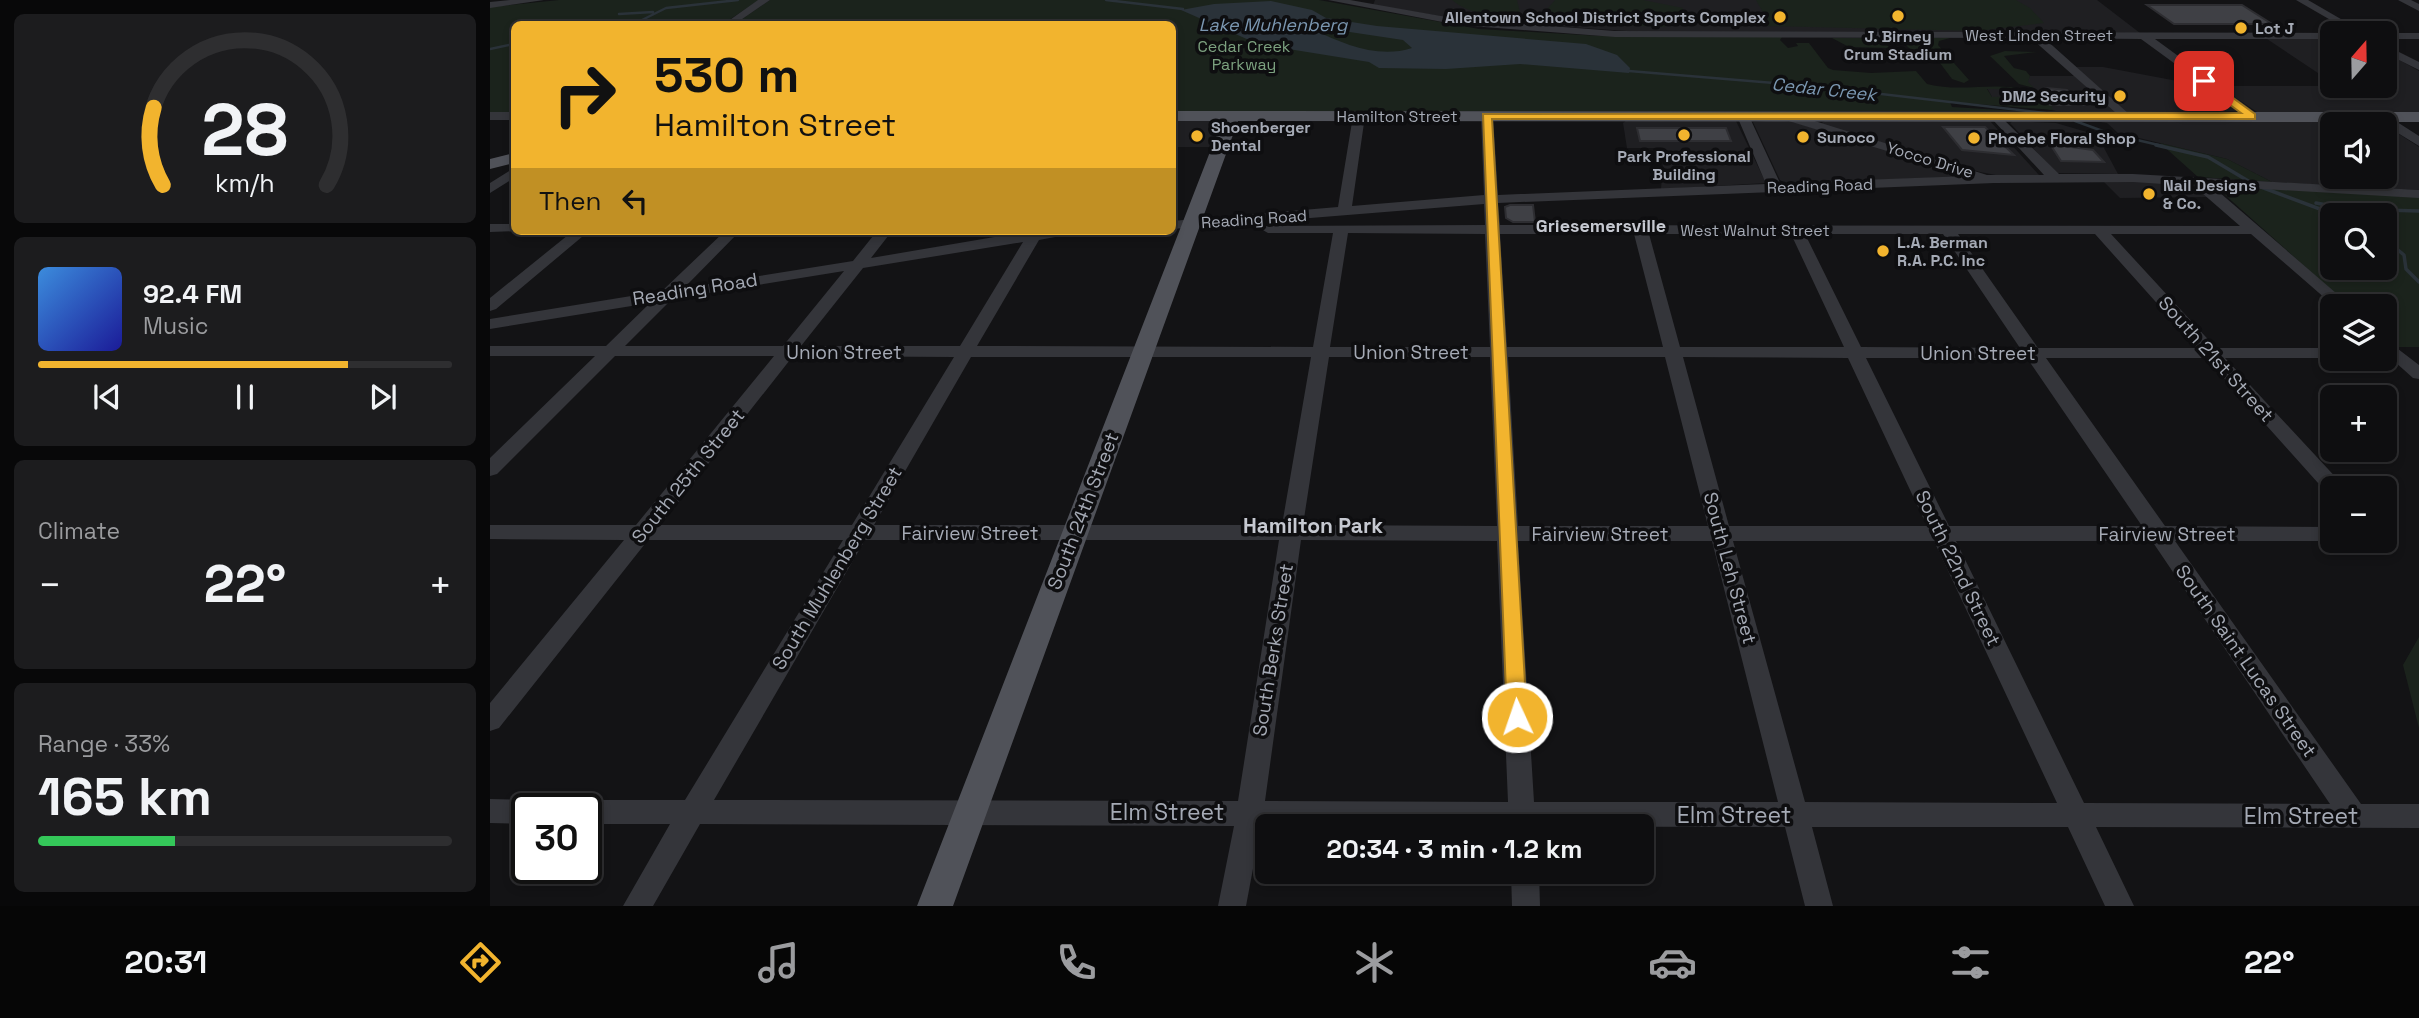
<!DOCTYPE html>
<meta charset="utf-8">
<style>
body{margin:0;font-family:"Space Grotesk",sans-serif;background:#1c1c1e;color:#f1f3f6;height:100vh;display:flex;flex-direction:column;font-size:26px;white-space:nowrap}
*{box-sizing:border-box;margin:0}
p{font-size:23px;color:#9b9c9f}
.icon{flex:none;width:38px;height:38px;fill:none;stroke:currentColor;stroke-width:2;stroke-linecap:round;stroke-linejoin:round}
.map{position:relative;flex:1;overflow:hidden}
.side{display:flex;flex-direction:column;gap:14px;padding:14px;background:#080809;width:490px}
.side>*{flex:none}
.banner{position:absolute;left:21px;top:21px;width:665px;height:214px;border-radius:10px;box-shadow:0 4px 10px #0003,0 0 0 2px #2e2e30;background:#f2b42e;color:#111;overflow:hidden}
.needle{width:46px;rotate:20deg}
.controls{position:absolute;left:1830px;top:21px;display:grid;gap:14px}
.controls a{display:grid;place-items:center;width:77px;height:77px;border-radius:10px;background:#0e0e10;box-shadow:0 4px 10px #0003,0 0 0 2px #2e2e30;font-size:35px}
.speed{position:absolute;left:21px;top:793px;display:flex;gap:14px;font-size:35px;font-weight:700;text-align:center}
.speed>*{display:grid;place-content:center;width:91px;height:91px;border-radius:50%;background:#0e0e10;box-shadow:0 4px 10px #0003,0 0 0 2px #2e2e30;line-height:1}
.speed .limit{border:4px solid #111;border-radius:10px;background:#fff;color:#111}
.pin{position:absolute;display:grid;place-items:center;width:60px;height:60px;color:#fff;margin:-30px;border-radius:14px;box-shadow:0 4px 10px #0006}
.me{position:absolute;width:77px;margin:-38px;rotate:357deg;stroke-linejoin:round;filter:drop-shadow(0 0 5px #0008)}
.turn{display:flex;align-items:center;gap:24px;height:147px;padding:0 28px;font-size:32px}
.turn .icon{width:91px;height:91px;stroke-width:2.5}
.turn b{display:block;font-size:49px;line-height:60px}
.then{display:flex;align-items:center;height:66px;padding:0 28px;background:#0003;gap:14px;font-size:26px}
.big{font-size:52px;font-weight:700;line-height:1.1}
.side .card{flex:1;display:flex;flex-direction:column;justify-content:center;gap:10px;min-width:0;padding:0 24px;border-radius:10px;background:#1c1c1e}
.side .dial{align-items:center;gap:0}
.dial svg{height:182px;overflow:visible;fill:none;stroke:#2e2e30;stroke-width:7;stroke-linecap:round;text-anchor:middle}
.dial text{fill:#f1f3f6;stroke:none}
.song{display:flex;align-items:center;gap:21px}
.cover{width:84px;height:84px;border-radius:10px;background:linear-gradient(135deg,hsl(210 70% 55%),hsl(240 70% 35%))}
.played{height:7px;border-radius:4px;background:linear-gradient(90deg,#f2b42e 75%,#2e2e30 75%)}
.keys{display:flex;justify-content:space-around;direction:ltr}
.heat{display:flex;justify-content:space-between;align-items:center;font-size:38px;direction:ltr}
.charge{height:10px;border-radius:5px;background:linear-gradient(90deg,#34c759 33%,#2e2e30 0)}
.trip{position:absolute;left:765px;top:814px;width:399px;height:70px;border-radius:10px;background:#0e0e10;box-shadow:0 4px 10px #0003,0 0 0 2px #2e2e30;font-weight:700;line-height:70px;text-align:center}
.tab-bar{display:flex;height:112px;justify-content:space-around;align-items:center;background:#060606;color:#9b9c9f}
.tab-bar .icon{width:49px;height:49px}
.tab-bar .active{color:#f2b42e}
.tab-bar b{font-size:32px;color:#f1f3f6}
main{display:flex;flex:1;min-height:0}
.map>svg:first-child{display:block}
.built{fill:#1f1f22}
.green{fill:#1b231c;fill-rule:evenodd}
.water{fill:#2a3239;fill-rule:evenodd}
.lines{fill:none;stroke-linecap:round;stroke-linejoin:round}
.stream-far1{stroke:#2a3239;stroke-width:2.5}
.stream{stroke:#2a3239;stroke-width:3.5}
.building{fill:#3f4045;stroke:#2d2d31;stroke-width:2}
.minor{fill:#34353a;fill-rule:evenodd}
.major{fill:#505259;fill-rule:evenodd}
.route{fill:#f2b42e;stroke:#9d751e;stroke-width:2}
.poi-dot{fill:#f2b42e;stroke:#0e0e10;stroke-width:2.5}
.labels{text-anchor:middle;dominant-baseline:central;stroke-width:7;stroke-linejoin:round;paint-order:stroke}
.far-poi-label{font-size:16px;font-weight:bold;fill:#a5aab5;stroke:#0e0e10;text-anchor:start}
.far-street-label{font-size:16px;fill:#a5aab5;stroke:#0e0e10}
.far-park-label{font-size:16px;fill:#7ca17f;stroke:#0e0e10}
.far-water-label{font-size:18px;font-style:italic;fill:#7b97b1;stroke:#0e0e10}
.far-neighbourhood-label{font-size:18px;font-weight:bold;fill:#c6c9d1;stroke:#0e0e10}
.street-label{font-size:19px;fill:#a5aab5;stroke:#0e0e10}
.neighbourhood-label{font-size:21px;font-weight:bold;fill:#c6c9d1;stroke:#0e0e10}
.near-street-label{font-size:23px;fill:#a5aab5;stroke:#0e0e10}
</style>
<main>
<section class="side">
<div class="card dial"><svg viewBox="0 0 100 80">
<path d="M14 69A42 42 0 1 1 86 69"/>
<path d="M14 69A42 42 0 0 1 10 35" stroke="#f2b42e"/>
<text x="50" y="56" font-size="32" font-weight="700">28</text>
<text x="50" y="72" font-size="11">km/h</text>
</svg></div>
<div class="card">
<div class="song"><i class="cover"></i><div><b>92.4 FM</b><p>Music</p></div></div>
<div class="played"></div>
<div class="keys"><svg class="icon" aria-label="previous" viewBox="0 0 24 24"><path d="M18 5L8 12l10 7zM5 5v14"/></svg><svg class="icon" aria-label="pause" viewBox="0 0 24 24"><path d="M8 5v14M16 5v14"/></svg><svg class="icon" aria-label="next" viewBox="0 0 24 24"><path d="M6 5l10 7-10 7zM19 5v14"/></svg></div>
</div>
<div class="card"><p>Climate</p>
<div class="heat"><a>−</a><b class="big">22°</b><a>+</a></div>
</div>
<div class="card"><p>Range · 33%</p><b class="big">165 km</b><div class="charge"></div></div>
</section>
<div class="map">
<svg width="1929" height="906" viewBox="0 0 1929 906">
<rect width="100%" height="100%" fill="#131315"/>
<path class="built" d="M885 0H1607L1650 33 1150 32 968 19 883 5Z
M1774 37 1843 38V83Z
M1895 52 1929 71V113L1767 112 1728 86H1895Z
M1584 67H1613L1714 86 1747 111 1636 112Z
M1540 76H1585L1625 112 1566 111 1502 97 1497 88 1541 90 1544 89 1537 82Z
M683 120H729L733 123 723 147H683Z
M1137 120 1246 121 1276 183 1171 189 1174 148H1137L1133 123Z
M1288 120 1303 122 1485 176 1296 184 1290 180 1263 122Z
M1335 121H1500L1549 175 1511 176 1490 172 1330 124Z
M1523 121 1566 123 1607 135 1628 174 1566 173 1520 123Z
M1610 122H1888L1895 124H1843V177H1895V125L1929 147V190L1782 182 1737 159 1628 133 1617 123Z
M1638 181 1703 184 1720 197 1630 198 1614 182Z"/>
<path class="green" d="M69 0H269L233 24H24V113H0V7Z
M280 0H829L989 29 1110 36 1292 37 1290 40 1298 48 1308 46 1306 43H1319L1338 68 1343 70 1381 73 1426 71 1437 84C1472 93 1503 81 1537 90L1497 89 1502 97 1543 96 1563 106 1561 108 1564 110 1460 102 1462 107 1528 111H683L682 24H245Z
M962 0H1027L1031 17C1007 15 981 16 962 0Z
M1065 0H1153L1193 8V14L1174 27 1047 21Z
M1266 0H1526L1540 8 1554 23 1488 31 1274 26 1269 18 1274 14Z
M1409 37 1460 38 1449 41 1448 45 1479 80 1474 83 1462 79 1441 51 1420 49 1411 40 1413 38Z
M1342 38H1390L1400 48 1359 47Z
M1515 51 1547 52 1514 56 1524 68 1536 71 1540 76 1538 82 1544 88 1529 84 1500 56Z
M1670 143 1737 159 1782 182 1708 177Z
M1740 185 1929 197V347H1909L1895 338V306H1859L1734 194ZM1843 215H1895V268H1843Z
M1929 637V728L1913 665Z"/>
<path class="water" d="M781 1 822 10 836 18 887 26 1096 44 1127 55 1140 68 1139 73 1030 64 956 69 889 68 879 62 768 44 691 10 724 4ZM833 28 913 40 922 48C888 59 854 44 824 30Z"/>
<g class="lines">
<path class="stream-far1" d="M616 0 693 9
M129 14 163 12
M144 24 176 8 248 0
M0 49 24 44
M1139 71 1331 87 1563 114
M1585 121 1621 134 1673 146"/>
<path class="stream" d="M1666 145 1718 157 1760 182
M1771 187 1846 215
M1826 203 1858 209 1929 211
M1895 239 1914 255 1916 269 1929 282"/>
</g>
<path class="building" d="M1657 5H1752L1782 24H1684Z
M1556 88 1577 90 1594 105H1560L1549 94H1562Z
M1453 127H1495L1524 155 1472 150Z
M1147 128H1236L1241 141H1150Z
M1560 144 1603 150 1614 162 1571 161Z
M1020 205H1043L1045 222H1023L1016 218 1015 207Z"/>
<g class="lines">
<path class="minor" d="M20 0H54L0 8V2Z
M268 0H280L245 24H234Z
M838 0H860L968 19 1125 31 1845 33 1843 39H1665L1766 113V119L1762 120 1651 39 1554 38 1639 114 1641 117 1635 121 1541 38 1125 37 968 25Z
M1806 0H1818L1875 33H1863Z
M1908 0H1921L1929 4V11Z
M1893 33H1929V39H1895Z
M1895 45 1929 62V70L1895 53Z
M0 112H24V120H0Z
M869 112 875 116 862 206 994 195 991 116 997 112 1003 116 1008 195 1276 184 1247 116 1253 112 1259 116 1290 183 1479 176 1292 119V113L1296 112 1497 175H1554L1503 120 1501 117 1507 113 1569 174H1643L1929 190V198L1722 186 1861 306H1844L1761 234H1621L1726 348H1843V358H1735L1851 483 1854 488H1843V494L1837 493 1716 358H1556L1675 526 1843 527V541H1845H1685L1871 804H1929V828L1606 827 1644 906H1615L1578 827H1322L1343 906H1315L1295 827 771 826 756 906H728L744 826 210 824 163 906H133L180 824H96V808H84L87 803 96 800H195L353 540H158L9 728 0 731V703L134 540 0 539V525H146L284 356H125L7 474 0 476V458L105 356H0V346H116L160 303 0 329V319L172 291 235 231H250L194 288 363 261 387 231H402L381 258 540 231H583L581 234 549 240 487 346 823 347 843 233H778L771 229 773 226 995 225 994 204 682 229V221L848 207 863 116ZM1643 182 1704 186 1750 226 1010 225 1008 203 1504 183ZM858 233 995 234 1000 347H840ZM1010 234H1144L1173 347H1017ZM1159 234H1301L1354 347H1190ZM1315 234H1453L1530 348 1371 347ZM1468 234H1605L1707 348H1548ZM533 242 470 346H311L373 268ZM354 271 293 346H135L182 299ZM303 356 464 357 362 525H170ZM481 357H821L792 525H384ZM839 357H1000L1007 526 813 525ZM1018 357H1175L1218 526H1028ZM1193 357 1358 358 1437 526H1239ZM1376 358H1537L1652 526H1459ZM375 540H789L748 801 224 800ZM811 540 1007 541 1018 802 775 801ZM1028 541H1222L1288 802H1044ZM1243 541H1444L1567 803 1315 802ZM1466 541H1662L1840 804 1594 803Z
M1885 113H1893L1929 136V146L1885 119Z
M24 168V178L0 193V183Z
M0 224H24V231H29L0 232Z
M83 231H99L6 309 0 311V298Z
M1895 339 1929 365V379L1923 378 1895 353Z
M0 799 37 800 46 803 49 808H37V824L0 823Z
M1021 872H1049L1050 906H1022Z"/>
<path class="major" d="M682 111 1929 112V122L748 121 463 906H427L732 121H682Z
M24 153V163L0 169V159Z"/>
</g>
<path class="route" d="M1710 79H1717L1765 114V119H1002L1037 717 1034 723 1027 726 1020 723 1017 717 993 114 1751 113 1710 83Z"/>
<g class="poi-dot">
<circle cx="1408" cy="16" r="7"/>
<circle cx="1290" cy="17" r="7"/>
<circle cx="1751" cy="28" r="7"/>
<circle cx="1630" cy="96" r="7"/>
<circle cx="1194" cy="135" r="7"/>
<circle cx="707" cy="136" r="7"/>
<circle cx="1313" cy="137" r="7"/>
<circle cx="1484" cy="138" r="7"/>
<circle cx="1659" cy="194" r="7"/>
<circle cx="1393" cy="251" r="7"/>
</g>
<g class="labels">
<g class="far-poi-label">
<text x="1276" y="17" text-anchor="end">Allentown School District Sports Complex</text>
<text x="1765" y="28">Lot J</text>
<text x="1408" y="36" text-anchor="middle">J. Birney<tspan x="1408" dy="18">Crum Stadium</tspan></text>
<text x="1616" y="96" text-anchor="end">DM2 Security</text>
<text x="721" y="127">Shoenberger<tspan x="721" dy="18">Dental</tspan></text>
<text x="1327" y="137">Sunoco</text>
<text x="1498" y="138">Phoebe Floral Shop</text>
<text x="1194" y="156" text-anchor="middle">Park Professional<tspan x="1194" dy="18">Building</tspan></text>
<text x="1673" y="185">Nail Designs<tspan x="1673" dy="18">&amp; Co.</tspan></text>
<text x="1407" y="242">L.A. Berman<tspan x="1407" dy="18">R.A. P.C. Inc</tspan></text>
</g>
<g class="far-street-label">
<text x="1549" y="35">West Linden Street</text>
<text x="907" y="116">Hamilton Street</text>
<text transform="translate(1440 160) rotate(17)">Yocco Drive</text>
<text transform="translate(1330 186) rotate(-2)">Reading Road</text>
<text transform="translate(764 219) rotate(-4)">Reading Road</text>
<text x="1265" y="230">West Walnut Street</text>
</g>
<g class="far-park-label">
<text x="754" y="46">Cedar Creek<tspan x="754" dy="18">Parkway</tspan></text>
</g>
<g class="far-water-label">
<text x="783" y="24">Lake Muhlenberg</text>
<text transform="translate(1334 89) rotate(6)">Cedar Creek</text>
</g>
<g class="far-neighbourhood-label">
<text x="1111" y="225">Griesemersville</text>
</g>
<g class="street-label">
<text transform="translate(205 289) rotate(-9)">Reading Road</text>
<text x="354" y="352">Union Street</text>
<text x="921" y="352">Union Street</text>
<text x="1488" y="353">Union Street</text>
<text transform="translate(1726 359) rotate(48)">South 21st Street</text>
<text transform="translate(198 476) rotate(-51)">South 25th Street</text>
<text transform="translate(593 511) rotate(-69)">South 24th Street</text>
<text x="480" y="533">Fairview Street</text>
<text x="1110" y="534">Fairview Street</text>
<text x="1677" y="534">Fairview Street</text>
<text transform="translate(347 568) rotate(-59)">South Muhlenberg Street</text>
<text transform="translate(1240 568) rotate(75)">South Leh Street</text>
<text transform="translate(1468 568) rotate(64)">South 22nd Street</text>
<text transform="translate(783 650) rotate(-81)">South Berks Street</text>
<text transform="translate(1756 661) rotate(55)">South Saint Lucas Street</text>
</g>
<g class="neighbourhood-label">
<text x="823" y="525">Hamilton Park</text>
</g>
<g class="near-street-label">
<text x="677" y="812">Elm Street</text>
<text x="1244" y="815">Elm Street</text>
<text x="1811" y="816">Elm Street</text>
</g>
</g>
</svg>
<div class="controls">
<a><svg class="needle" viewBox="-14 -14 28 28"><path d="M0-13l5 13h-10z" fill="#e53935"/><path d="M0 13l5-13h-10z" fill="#9b9c9f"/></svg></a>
<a><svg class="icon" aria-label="sound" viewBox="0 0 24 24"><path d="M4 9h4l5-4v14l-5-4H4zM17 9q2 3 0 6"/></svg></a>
<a><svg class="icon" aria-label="search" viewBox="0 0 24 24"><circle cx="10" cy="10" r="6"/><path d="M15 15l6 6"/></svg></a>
<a><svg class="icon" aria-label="layers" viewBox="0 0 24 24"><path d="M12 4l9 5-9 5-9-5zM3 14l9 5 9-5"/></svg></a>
<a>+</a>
<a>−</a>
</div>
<div class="speed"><div class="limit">30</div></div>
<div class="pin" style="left:1714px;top:81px;background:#d93025"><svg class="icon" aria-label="arrive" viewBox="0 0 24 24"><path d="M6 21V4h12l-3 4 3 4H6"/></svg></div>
<svg class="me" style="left:1027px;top:717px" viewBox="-20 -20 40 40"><circle r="17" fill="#f2b42e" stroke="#fff" stroke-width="3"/><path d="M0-11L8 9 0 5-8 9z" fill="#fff"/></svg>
<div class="trip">20:34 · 3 min · 1.2 km</div>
<div class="banner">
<div class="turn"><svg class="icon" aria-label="right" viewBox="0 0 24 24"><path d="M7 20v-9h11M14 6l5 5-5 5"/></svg><div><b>530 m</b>Hamilton Street</div></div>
<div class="then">Then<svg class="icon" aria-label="left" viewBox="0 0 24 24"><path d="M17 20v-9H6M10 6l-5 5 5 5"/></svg></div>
</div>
</div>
</main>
<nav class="tab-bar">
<b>20:31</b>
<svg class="icon active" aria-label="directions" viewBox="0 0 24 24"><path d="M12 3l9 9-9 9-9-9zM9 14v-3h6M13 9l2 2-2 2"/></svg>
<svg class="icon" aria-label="music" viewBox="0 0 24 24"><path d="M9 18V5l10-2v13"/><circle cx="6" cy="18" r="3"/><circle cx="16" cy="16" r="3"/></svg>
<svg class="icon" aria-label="phone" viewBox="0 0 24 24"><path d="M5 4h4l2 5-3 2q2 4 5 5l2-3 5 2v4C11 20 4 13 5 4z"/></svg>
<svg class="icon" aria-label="climate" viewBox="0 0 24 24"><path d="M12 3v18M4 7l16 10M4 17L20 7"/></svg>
<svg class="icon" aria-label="car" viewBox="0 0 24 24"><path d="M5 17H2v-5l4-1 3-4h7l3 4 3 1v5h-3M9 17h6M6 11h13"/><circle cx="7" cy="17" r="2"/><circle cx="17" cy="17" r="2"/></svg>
<svg class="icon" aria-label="filters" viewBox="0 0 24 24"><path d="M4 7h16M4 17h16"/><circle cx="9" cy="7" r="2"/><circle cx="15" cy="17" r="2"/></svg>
<b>22°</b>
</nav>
